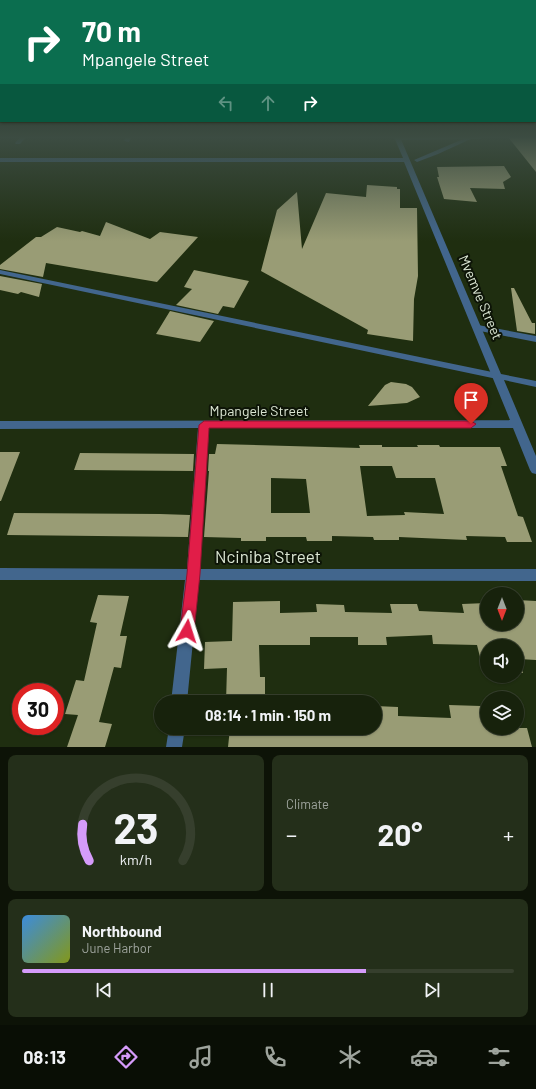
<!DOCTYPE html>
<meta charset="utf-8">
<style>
body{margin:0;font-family:Barlow,sans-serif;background:#242f1a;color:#f1f3f6;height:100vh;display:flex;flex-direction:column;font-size:15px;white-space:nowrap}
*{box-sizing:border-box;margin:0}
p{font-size:13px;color:#9ea49d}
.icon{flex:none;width:22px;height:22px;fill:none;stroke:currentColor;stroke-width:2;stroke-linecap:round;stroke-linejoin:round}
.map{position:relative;height:747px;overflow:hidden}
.drawer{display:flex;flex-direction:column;gap:8px;padding:8px;background:#0d1307;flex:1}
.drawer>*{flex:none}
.banner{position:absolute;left:0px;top:0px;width:536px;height:122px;box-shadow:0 1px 3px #0004,0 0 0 1px #363f2d;background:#0b6e4f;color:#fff;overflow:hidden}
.needle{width:26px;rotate:180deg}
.tools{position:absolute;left:480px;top:587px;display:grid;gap:8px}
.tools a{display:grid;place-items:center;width:44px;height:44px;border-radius:50%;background:#17220c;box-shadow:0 1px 3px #0004,0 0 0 1px #363f2d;font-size:20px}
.speed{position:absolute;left:12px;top:683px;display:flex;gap:8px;font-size:20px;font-weight:700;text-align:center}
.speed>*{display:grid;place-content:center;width:52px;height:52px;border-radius:50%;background:#17220c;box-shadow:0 1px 3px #0004,0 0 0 1px #363f2d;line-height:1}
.speed .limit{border:6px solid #d22;background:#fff;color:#111}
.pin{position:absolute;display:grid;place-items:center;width:34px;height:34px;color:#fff;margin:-41px -17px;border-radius:50% 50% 50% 0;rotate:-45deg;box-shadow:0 0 4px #0007}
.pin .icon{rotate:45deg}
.me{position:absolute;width:44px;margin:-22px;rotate:6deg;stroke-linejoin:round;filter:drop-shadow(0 0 3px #0008)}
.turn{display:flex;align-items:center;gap:14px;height:84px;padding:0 16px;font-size:18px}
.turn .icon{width:52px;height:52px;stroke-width:2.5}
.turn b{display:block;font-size:28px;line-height:34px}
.lanes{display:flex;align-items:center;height:38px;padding:0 16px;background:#0003;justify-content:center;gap:20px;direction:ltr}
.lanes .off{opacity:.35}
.big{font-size:30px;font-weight:700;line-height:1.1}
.drawer .widget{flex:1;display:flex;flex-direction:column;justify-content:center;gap:6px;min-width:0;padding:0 14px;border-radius:8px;background:#242f1a}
.drawer .dial{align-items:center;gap:0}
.dial svg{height:104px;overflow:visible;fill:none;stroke:#363f2d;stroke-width:7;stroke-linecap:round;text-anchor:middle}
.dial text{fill:#f1f3f6;stroke:none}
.song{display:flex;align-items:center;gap:12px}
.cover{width:48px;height:48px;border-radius:6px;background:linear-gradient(135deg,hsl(210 70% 55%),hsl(70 70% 35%))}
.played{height:4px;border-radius:2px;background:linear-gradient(90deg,#d59bfa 70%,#363f2d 70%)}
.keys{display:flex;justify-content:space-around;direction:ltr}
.heat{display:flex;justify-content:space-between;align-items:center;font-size:22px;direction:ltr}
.drawer .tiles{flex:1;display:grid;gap:8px;grid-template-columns:1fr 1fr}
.widget:last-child{grid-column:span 2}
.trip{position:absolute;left:154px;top:695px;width:228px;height:40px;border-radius:20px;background:#17220c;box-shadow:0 1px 3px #0004,0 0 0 1px #363f2d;font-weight:700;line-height:40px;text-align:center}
.dock{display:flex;height:64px;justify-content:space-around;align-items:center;background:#090e05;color:#9ea49d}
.dock .icon{width:28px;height:28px}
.dock .active{color:#d59bfa}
.dock b{font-size:18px;color:#f1f3f6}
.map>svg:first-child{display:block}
.building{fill:#999c75;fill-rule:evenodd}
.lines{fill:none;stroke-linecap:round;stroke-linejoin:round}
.lane{fill:#42668d;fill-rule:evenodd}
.street{fill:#42668d;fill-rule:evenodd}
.route{fill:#e11d48;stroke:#92132f}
.labels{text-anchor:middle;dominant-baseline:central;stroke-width:4;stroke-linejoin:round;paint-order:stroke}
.street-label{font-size:14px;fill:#dce7d4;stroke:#0d1407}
.near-street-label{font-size:17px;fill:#dce7d4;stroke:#0d1407}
</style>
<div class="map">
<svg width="536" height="747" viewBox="0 0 536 747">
<rect width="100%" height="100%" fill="#1f2e10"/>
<path class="building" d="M508 137H536V172Z
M504 166 511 177 503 182 505 189 470 188 477 202 444 199 437 177H439L437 167Z
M367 185 397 187V189H400V208H417L418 276 414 299 413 341 367 334 368 330 261 271 277 210 297 192 302 249 326 193 366 197Z
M106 222 150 239 160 232 198 237 157 282 46 263 43 277 0 269V265L36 237H41L57 227 80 232 82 231 100 236Z
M194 270 249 281 234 308 223 306 218 314 176 305 192 289 184 287Z
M0 276 42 284 39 297 21 292 18 294 0 290Z
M511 288H514L532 323H535V334L517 331Z
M170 311 214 321 200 342 156 334Z
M391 382 406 384 412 387 420 397 407 403 368 406 385 385Z
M217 444 360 448 359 445H382V447H418L417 445H439L440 447H500L507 466H501L518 516 523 517 532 542H507L505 537 466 536 467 540 399 537V540H374L373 537 332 536V541H307L306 537H266V541H241V538L204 537 209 471H208L209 454H215ZM360 466H392L396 478H435L444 514 404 512 405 515 367 516ZM271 478 306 479 310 513H271Z
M0 452H20L1 501H0Z
M80 453 194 454 193 471 74 470Z
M14 513 160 514 190 515 188 537 7 535Z
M98 595 129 596 120 636H127L121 668 114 667 99 722 112 724 105 747H67L78 715 65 714 76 680 84 681 97 623 90 622Z
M517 600 536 601V660L519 659 523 673H517V646H487V673H484L477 645 433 644 432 635 386 637 387 645H358V637H310V645H259L260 677H265V702H226L227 668 204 669 205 642 232 641 233 602 280 601V613L317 612 316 604 344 605 345 612 392 613 390 604H417L419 611 464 613 462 604 487 603V624H517Z
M449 705 481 706 485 728H527L532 747H228L230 728H375V706L398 707V716L451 718Z"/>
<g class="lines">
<path class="lane" d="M20 137H26L20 144H16L15 143Z
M126 137H132L129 142 124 141Z
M395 137H483L480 139 397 140 395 139Z
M0 270 497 373 502 376 497 379 0 274Z
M478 325 536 336V342L475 330 473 328Z"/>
<path class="street" d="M394 137H400L501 374 536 381V387L504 380 536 456V474L532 473 530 470 513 428H209L200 569H536V581L199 580 187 702H171L185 580H0V568L187 569 198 428 0 429V421L510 420 404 162H0V158H403Z
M468 137H475L438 154 417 162 414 160Z
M169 728H185L182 747H166Z"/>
</g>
<linearGradient id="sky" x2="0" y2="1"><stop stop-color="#111909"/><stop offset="0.57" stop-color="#3c4c42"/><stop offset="1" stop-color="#3c4c42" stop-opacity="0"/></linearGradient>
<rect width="536" height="241" fill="url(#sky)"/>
<path class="route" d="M204 421H471L476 424 471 428H209L200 574 194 631 192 635 187 637 182 635 180 631 187 574 199 425Z"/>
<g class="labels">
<g class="street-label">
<text transform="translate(481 297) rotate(67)">Mvemve Street</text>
<text x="259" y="410">Mpangele Street</text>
</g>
<g class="near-street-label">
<text x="268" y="556">Nciniba Street</text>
</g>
</g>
</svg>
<div class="tools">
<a><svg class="needle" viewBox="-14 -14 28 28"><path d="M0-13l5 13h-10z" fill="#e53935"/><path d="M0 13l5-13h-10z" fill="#9ea49d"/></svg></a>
<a><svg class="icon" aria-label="sound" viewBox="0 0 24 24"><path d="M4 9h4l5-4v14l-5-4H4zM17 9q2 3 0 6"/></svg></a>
<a><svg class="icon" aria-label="layers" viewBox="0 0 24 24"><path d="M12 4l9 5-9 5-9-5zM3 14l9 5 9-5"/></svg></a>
</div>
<div class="speed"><div class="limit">30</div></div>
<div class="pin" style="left:471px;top:424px;background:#d93025"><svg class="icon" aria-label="arrive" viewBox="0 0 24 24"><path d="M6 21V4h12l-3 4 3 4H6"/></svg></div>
<svg class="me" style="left:187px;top:631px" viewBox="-20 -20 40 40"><path d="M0-17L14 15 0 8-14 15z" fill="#e11d48" stroke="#fff" stroke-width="4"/></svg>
<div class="trip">08:14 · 1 min · 150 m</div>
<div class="banner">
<div class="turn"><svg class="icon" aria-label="right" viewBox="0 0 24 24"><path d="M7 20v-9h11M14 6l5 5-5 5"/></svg><div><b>70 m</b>Mpangele Street</div></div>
<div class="lanes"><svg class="icon off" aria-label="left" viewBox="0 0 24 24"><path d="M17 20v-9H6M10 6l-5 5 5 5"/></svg><svg class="icon off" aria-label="ahead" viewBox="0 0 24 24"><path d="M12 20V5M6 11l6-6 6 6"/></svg><svg class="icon" aria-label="right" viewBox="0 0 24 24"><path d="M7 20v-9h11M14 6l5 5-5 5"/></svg></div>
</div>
</div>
<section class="drawer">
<div class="tiles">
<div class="widget dial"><svg viewBox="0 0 100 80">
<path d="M14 69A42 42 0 1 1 86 69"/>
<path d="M14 69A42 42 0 0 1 9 41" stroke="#d59bfa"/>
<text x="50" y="56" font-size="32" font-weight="700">23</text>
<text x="50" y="72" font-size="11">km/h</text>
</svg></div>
<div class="widget"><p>Climate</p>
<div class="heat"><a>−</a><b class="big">20°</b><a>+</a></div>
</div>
<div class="widget">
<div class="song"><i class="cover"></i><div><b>Northbound</b><p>June Harbor</p></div></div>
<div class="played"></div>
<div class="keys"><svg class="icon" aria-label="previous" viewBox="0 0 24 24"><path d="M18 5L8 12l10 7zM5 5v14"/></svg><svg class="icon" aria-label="pause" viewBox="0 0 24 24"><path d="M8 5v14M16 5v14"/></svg><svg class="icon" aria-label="next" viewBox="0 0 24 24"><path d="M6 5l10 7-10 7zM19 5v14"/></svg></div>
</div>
</div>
</section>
<nav class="dock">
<b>08:13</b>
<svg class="icon active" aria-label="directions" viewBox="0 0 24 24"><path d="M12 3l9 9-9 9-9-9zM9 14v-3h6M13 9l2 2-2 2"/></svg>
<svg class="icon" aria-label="music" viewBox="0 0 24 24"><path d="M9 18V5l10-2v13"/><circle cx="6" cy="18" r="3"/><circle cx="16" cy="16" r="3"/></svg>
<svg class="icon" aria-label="phone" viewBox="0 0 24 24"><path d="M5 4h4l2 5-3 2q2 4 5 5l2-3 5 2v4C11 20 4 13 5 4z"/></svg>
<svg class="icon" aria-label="climate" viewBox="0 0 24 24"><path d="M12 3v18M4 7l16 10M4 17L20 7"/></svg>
<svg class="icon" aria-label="car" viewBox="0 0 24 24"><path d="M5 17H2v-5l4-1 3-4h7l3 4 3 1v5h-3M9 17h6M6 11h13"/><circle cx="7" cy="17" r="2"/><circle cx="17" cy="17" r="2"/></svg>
<svg class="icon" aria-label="filters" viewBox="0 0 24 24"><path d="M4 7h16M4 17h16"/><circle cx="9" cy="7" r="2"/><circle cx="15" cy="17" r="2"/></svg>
</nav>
